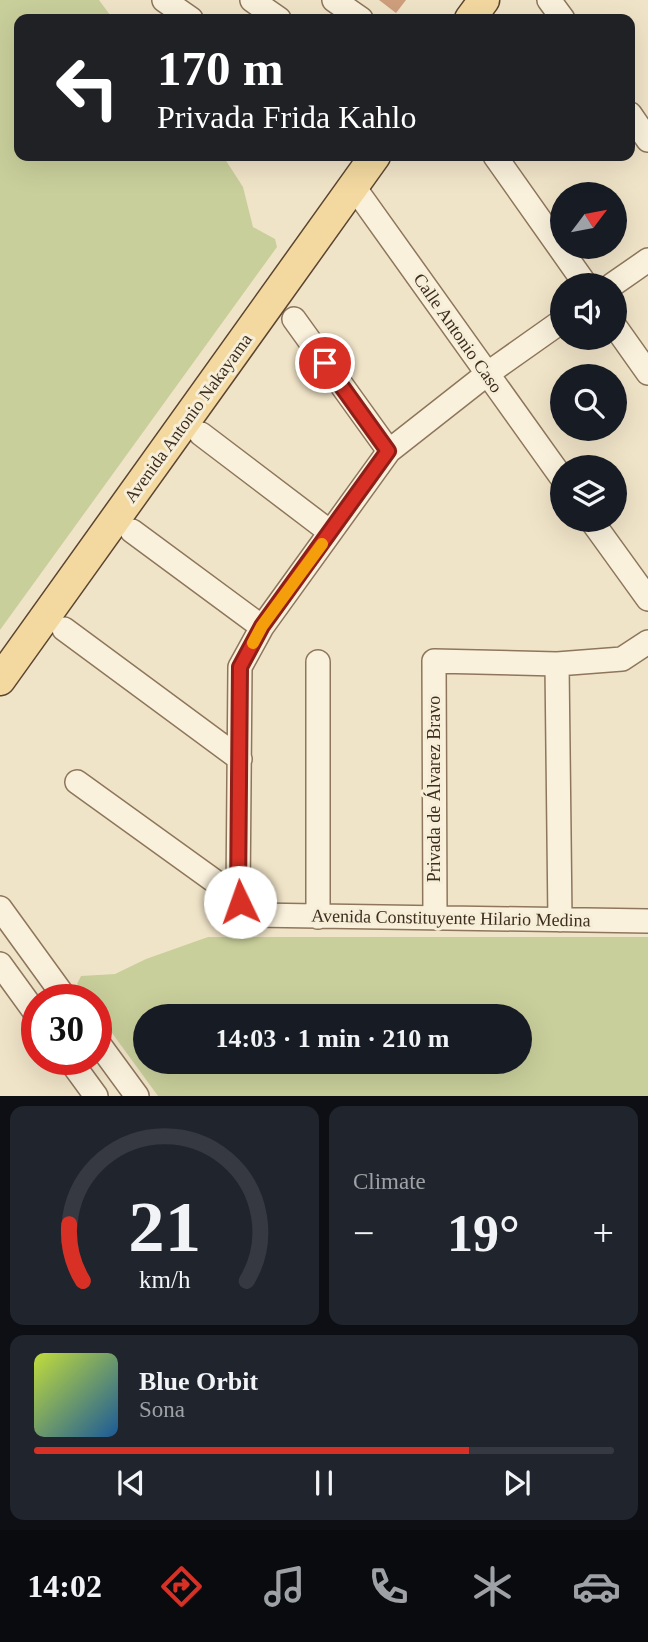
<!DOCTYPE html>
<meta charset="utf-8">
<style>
body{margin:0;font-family:Georgia,serif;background:#20242c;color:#f1f3f6;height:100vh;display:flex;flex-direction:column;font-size:26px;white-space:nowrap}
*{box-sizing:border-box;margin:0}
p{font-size:23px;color:#9ea1a6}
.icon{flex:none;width:38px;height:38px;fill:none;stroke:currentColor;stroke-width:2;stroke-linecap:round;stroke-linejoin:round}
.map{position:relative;height:1096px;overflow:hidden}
.sheet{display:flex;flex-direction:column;gap:10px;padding:10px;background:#0d0f14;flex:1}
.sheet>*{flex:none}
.top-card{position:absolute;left:14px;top:14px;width:621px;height:147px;border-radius:14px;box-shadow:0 7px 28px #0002;background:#202124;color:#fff;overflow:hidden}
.needle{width:46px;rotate:58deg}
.controls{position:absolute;left:550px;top:182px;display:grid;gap:14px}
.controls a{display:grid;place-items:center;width:77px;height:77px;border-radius:50%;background:#171b24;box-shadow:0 7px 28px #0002;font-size:35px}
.speed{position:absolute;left:21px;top:984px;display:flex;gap:14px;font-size:35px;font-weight:700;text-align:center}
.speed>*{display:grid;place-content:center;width:91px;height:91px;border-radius:50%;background:#171b24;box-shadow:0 7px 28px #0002;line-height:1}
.speed .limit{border:10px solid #d22;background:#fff;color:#111}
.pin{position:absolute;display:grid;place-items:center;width:60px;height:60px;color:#fff;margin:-30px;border:4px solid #fff;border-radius:50%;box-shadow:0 2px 7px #0007}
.me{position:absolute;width:77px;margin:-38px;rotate:357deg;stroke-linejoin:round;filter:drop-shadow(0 0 5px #0008)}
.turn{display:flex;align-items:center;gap:24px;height:147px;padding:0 28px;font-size:32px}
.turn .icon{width:91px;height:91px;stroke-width:2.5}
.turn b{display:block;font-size:49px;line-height:60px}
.big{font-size:52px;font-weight:600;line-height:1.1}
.sheet .card{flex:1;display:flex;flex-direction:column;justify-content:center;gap:10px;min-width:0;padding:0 24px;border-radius:14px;background:#20242c}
.sheet .dial{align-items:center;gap:0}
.dial svg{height:182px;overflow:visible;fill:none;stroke:#363941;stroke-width:7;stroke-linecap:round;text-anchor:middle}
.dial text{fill:#f1f3f6;stroke:none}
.song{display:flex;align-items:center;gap:21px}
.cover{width:84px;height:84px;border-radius:10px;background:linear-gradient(135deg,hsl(70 70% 55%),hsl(210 70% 35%))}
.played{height:7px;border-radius:4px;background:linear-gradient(90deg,#d93025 75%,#363941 75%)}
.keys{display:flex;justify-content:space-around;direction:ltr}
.heat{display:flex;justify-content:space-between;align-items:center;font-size:38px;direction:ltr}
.sheet .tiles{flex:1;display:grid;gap:10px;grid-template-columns:1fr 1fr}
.card:last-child{grid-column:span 2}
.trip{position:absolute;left:133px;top:1004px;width:399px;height:70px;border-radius:35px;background:#171b24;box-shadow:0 7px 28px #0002;font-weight:600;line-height:70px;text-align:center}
.dock{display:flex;height:112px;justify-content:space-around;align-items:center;background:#090b0e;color:#9ea1a6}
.dock .icon{width:49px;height:49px}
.dock .active{color:#d93025}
.dock b{font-size:32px;color:#f1f3f6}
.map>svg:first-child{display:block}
.green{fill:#c9cf9b;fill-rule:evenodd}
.building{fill:#cf9f7d}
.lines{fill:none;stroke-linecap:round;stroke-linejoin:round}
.minor-casing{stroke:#8d765c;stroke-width:26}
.major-casing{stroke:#5b4430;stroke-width:33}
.minor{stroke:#faf1dc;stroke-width:23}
.major{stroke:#f3d9a0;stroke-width:30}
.route-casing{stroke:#8d1f18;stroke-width:18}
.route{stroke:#d93025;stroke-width:12}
.slow{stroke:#f59e0b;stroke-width:12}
.labels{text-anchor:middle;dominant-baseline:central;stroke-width:6;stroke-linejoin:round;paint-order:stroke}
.street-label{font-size:18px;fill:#3d2e20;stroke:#f7eed8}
</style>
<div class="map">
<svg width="648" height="1096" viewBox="0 0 648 1096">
<rect width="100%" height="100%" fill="#f0e4c8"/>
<path class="green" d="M0 0H99L113 19H19V156H223L243 187 253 227 275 239 277 247 0 630Z
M208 937H648V1096H158L96 1011V999H88L77 984 81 976 115 974 146 959ZM145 1017H520V1062H145Z"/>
<path class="building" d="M379 0H406L396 13Z"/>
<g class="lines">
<g class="minor-casing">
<path id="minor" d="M164 0 191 19
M252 0 279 19
M334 0 361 19
M549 0 563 19
M630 114 648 140
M495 156 586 285
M354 187 562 478
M612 285 648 260
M294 319 389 451
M562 321 487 374 389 451 262 627 240 667 238 898 243 908 254 915 648 921
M614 325 648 373
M201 434 330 532
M591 520 648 599
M132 531 262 627
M64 629 240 759
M318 662V917
M557 664 560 920
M77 782 238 898
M0 908 66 999
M435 917 434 661 557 664 622 659 648 642
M0 964 37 1015
M96 1040 137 1096
M69 1059 96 1096"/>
</g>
<g class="major-casing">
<path id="major" d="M470 19 484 0
M0 680 375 156"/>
</g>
<use href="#minor" class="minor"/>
<use href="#major" class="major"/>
</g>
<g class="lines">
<g class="route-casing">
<path id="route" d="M240 902 238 898 240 667 262 626 388 451 325 363"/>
</g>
<use href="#route" class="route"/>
<path class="slow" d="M253 643 262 626 322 544"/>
</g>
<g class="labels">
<g class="street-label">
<text transform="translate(458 333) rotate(55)">Calle Antonio Caso</text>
<text transform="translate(188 418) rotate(-54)">Avenida Antonio Nakayama</text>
<text transform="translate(434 789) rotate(-90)">Privada de Álvarez Bravo</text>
<text transform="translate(451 918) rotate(1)">Avenida Constituyente Hilario Medina</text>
</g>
</g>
</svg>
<div class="controls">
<a><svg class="needle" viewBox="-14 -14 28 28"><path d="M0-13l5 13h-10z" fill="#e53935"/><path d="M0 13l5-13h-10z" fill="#9ea1a6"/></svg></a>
<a><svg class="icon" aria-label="sound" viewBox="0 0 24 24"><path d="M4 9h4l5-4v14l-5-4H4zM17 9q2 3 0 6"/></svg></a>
<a><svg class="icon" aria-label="search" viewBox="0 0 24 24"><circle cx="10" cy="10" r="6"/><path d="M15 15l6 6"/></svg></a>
<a><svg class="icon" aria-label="layers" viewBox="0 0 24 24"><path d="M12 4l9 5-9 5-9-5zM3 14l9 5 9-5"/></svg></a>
</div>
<div class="speed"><div class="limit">30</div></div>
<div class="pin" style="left:325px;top:363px;background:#d93025"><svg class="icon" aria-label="arrive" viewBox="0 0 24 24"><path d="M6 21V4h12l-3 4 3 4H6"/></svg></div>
<svg class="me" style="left:240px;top:902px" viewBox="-20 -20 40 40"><circle r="19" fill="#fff"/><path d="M0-13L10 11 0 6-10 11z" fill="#d93025"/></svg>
<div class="trip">14:03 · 1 min · 210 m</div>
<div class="top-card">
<div class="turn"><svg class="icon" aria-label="left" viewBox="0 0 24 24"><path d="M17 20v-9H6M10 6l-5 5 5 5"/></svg><div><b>170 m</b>Privada Frida Kahlo</div></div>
</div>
</div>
<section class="sheet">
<div class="tiles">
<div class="card dial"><svg viewBox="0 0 100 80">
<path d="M14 69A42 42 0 1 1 86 69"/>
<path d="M14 69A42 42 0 0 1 8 44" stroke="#d93025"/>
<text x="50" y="56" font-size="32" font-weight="700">21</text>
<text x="50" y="72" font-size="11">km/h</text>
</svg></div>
<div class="card"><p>Climate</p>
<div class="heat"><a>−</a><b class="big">19°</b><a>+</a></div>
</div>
<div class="card">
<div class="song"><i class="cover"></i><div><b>Blue Orbit</b><p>Sona</p></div></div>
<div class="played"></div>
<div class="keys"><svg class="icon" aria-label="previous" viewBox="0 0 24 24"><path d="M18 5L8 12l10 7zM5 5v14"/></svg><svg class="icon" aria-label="pause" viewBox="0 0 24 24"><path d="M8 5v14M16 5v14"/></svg><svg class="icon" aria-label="next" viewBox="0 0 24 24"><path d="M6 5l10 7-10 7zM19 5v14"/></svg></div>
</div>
</div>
</section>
<nav class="dock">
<b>14:02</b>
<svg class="icon active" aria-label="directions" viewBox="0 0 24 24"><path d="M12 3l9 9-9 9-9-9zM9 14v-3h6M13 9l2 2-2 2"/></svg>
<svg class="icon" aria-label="music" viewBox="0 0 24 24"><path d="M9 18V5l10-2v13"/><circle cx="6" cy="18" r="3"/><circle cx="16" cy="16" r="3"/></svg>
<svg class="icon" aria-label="phone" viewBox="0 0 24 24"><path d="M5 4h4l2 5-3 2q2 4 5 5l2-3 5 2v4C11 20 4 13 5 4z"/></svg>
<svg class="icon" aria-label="climate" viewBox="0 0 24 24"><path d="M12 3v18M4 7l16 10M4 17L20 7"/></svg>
<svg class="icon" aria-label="car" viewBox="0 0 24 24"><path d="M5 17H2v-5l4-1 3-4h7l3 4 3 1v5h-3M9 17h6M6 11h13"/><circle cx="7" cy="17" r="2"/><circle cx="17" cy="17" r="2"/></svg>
</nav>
